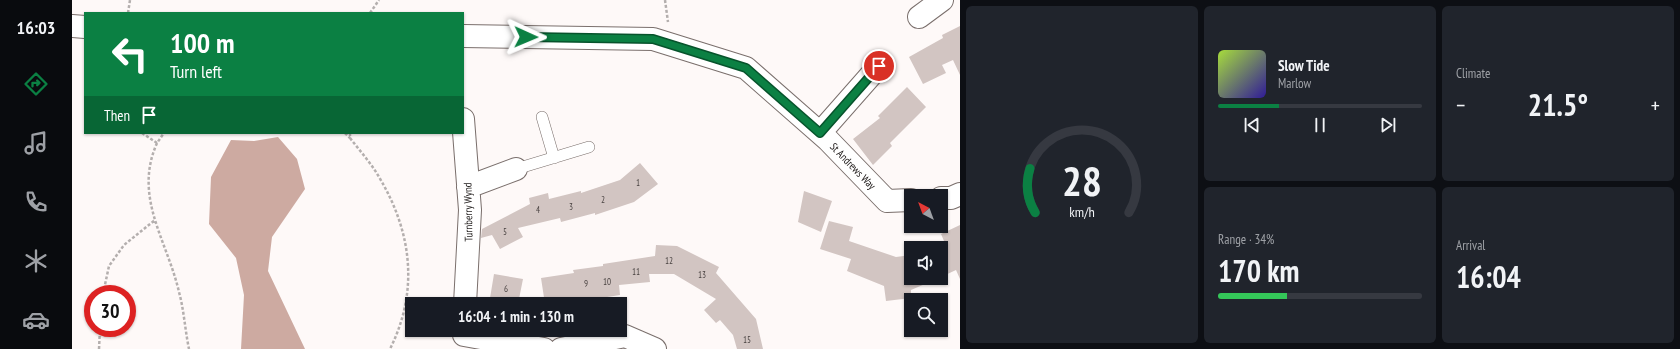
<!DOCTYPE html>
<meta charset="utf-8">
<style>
body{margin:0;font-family:"PT Sans Narrow",sans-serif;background:#20242c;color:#f1f3f6;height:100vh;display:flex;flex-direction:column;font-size:15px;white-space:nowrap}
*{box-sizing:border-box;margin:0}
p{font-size:13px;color:#9ea1a6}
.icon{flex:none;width:22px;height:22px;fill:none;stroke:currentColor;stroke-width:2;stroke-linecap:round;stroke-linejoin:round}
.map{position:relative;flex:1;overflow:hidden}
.sheet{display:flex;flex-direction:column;gap:6px;padding:6px;background:#0d0f14;width:720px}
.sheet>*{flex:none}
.top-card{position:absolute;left:12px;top:12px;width:380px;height:122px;border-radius:0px;box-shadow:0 1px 3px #0004;background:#0b8043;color:#fff;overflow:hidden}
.needle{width:26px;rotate:319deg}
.buttons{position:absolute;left:832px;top:189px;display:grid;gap:8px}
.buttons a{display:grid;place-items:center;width:44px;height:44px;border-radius:0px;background:#171b24;box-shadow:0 1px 3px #0004;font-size:20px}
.speed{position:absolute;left:12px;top:285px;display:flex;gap:8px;font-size:20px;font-weight:700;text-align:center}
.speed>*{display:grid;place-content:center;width:52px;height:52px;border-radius:50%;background:#171b24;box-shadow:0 1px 3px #0004;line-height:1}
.speed .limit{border:6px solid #d22;background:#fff;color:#111}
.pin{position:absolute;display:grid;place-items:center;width:34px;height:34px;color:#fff;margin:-17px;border:2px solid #fff;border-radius:50%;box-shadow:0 1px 4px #0007}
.me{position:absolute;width:44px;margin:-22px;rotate:91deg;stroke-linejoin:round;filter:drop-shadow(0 0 3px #0008)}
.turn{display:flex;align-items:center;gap:14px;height:84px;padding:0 20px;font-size:18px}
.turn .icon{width:52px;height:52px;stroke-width:2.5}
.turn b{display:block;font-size:28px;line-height:34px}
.then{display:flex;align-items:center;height:38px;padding:0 20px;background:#0003;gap:8px;font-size:15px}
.big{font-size:30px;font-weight:700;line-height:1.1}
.sheet .card{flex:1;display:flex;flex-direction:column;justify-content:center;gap:6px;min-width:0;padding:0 14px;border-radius:6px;background:#20242c}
.sheet .dial{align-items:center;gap:0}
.dial svg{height:104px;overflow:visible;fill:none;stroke:#363941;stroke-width:7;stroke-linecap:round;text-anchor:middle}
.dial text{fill:#f1f3f6;stroke:none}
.song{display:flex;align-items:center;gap:12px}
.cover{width:48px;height:48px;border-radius:6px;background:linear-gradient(135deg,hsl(80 70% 55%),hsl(250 70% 35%))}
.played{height:4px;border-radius:2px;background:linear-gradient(90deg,#0b8043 30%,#363941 30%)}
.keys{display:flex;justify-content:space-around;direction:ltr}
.heat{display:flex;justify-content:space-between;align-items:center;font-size:22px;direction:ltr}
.charge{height:6px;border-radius:3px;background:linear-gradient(90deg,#34c759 34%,#363941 0)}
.sheet .tiles{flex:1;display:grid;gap:6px;grid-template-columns:repeat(3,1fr)}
.card:first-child{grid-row:span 2}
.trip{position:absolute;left:333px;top:297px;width:222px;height:40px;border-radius:0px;background:#171b24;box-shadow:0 1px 3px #0004;font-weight:700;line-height:40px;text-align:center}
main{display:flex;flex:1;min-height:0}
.tabs{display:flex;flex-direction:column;width:72px;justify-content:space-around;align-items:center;background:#090b0e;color:#9ea1a6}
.tabs .icon{width:28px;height:28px}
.tabs .on{color:#0b8043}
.tabs b{font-size:18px;color:#f1f3f6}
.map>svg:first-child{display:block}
.water{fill:#cdaaa1}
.building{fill:#d2c5c2}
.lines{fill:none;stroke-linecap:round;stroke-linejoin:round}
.lane-casing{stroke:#7a6f6c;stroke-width:12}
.street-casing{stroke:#7a6f6c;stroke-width:24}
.path{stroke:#b4afae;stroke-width:2.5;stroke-dasharray:3 2;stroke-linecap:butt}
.lane{stroke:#fff;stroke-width:11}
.street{stroke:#fff;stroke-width:22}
.route-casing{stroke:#07532c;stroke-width:10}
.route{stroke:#0b8043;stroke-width:7}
.labels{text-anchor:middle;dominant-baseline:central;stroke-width:4;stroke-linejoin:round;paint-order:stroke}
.number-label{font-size:9px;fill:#494241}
.street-label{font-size:11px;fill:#1b1716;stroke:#fff}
</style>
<main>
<nav class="tabs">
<b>16:03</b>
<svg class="icon on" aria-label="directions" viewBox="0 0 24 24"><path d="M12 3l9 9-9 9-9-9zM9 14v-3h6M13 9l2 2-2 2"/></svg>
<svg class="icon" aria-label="music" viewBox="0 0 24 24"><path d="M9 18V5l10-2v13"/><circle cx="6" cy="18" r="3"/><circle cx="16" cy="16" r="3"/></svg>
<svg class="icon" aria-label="phone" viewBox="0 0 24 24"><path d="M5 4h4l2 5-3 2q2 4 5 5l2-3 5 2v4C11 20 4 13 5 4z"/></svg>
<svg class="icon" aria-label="climate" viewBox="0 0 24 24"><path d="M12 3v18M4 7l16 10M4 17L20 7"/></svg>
<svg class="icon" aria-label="car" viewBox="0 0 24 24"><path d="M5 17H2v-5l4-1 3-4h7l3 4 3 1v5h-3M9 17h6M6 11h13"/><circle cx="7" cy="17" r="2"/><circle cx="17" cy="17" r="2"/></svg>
</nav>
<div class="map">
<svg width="888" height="349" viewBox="0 0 888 349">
<rect width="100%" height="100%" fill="#fef9f8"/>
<path class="water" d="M206 137 225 159 233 189 200 237 196 271 233 349H169L172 295 164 258 137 224 139 177 159 140 182 141Z"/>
<path class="building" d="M888 26V75L881 60 870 65 874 73 851 84 837 57 871 38 870 35Z
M835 87 854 107 818 143 820 146 801 165 781 139 808 118 806 116Z
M568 163 586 184 562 202 523 215V213L489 222 488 218 446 228 451 237 428 249 420 235 409 238 410 229 458 204 457 198 476 193 477 199 509 191V193L548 180Z
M732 191 760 201 749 232 726 222Z
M757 221 781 227 777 241 824 257 839 255V278H867L839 290V298L814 301 812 286 775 271 779 259 748 249Z
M888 225V279L884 270 869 277V248H857L872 241 869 234Z
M584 245 605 246 647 267 644 273 684 319 691 349H665L661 335 648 320 644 323 632 310 644 299 602 274H577L578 282 547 285 548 295 490 304H473L469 278 502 273 501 270 531 266V264L583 256Z
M422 274 451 279 446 304H417Z"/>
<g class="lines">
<g class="lane-casing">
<path id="lane" d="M470 117 482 158
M444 169 517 147"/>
</g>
<g class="street-casing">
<path id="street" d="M847 17 870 0
M0 26 13 27
M391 36 581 39 674 68 756 140 815 201 839 200
M391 119 398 210 393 304
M748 133 807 66
M396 187 444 169
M869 198H879L888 194
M392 335 472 349
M489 349 553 336 583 349"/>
</g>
<path class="path" d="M593 0 596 22
M56 13 58 0
M298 13 307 0
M70 133 85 143 92 133
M273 133 278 138
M278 133V138C288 151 299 163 307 177 340 232 347 291 318 349
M85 143C61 197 95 240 107 292 112 310 113 330 117 349
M31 294 37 266 52 245 83 220
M27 349 28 328"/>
<use href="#lane" class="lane"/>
<use href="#street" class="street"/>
</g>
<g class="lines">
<g class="route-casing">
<path id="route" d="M454 37 581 39 674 68 748 133 807 66"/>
</g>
<use href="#route" class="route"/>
</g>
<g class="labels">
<g class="number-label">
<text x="566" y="182">1</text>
<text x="531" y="199">2</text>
<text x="499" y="206">3</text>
<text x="466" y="209">4</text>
<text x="433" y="231">5</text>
<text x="597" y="260">12</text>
<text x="564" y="271">11</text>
<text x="630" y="274">13</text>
<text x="535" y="281">10</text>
<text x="514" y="283">9</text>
<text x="434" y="288">6</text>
<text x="675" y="339">15</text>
</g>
<g class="street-label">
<text transform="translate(781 166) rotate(46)">St Andrews Way</text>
<text transform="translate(396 212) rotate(-91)">Turnberry Wynd</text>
</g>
</g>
</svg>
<div class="buttons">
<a><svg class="needle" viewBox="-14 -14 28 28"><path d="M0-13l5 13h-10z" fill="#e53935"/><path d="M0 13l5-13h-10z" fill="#9ea1a6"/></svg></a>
<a><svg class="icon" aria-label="sound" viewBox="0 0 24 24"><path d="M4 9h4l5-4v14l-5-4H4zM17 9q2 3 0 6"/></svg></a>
<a><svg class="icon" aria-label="search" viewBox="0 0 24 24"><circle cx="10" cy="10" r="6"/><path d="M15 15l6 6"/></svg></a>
</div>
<div class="speed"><div class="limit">30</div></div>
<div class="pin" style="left:807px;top:66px;background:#d93025"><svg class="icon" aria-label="arrive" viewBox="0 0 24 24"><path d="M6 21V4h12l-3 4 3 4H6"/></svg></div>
<svg class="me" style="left:454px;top:37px" viewBox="-20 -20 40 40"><path d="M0-17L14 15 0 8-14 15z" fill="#0b8043" stroke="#fff" stroke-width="4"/></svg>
<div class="trip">16:04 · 1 min · 130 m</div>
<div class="top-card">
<div class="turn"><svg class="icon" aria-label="left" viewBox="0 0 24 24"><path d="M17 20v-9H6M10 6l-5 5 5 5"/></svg><div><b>100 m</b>Turn left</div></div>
<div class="then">Then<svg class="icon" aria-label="arrive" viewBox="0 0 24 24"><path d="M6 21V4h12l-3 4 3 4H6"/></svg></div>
</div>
</div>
<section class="sheet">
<div class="tiles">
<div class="card dial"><svg viewBox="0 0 100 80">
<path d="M14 69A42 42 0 1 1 86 69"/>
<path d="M14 69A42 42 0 0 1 10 35" stroke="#0b8043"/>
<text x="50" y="56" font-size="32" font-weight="700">28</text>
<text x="50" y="72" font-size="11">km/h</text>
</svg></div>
<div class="card">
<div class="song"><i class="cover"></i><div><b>Slow Tide</b><p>Marlow</p></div></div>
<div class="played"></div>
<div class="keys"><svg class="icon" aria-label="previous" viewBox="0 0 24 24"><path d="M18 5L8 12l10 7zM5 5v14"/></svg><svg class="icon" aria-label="pause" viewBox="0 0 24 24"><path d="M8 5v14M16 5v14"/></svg><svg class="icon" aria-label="next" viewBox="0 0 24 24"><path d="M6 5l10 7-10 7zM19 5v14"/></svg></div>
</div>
<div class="card"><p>Climate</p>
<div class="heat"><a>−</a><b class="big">21.5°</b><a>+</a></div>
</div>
<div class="card"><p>Range · 34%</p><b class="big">170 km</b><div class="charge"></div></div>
<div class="card"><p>Arrival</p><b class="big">16:04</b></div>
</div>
</section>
</main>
